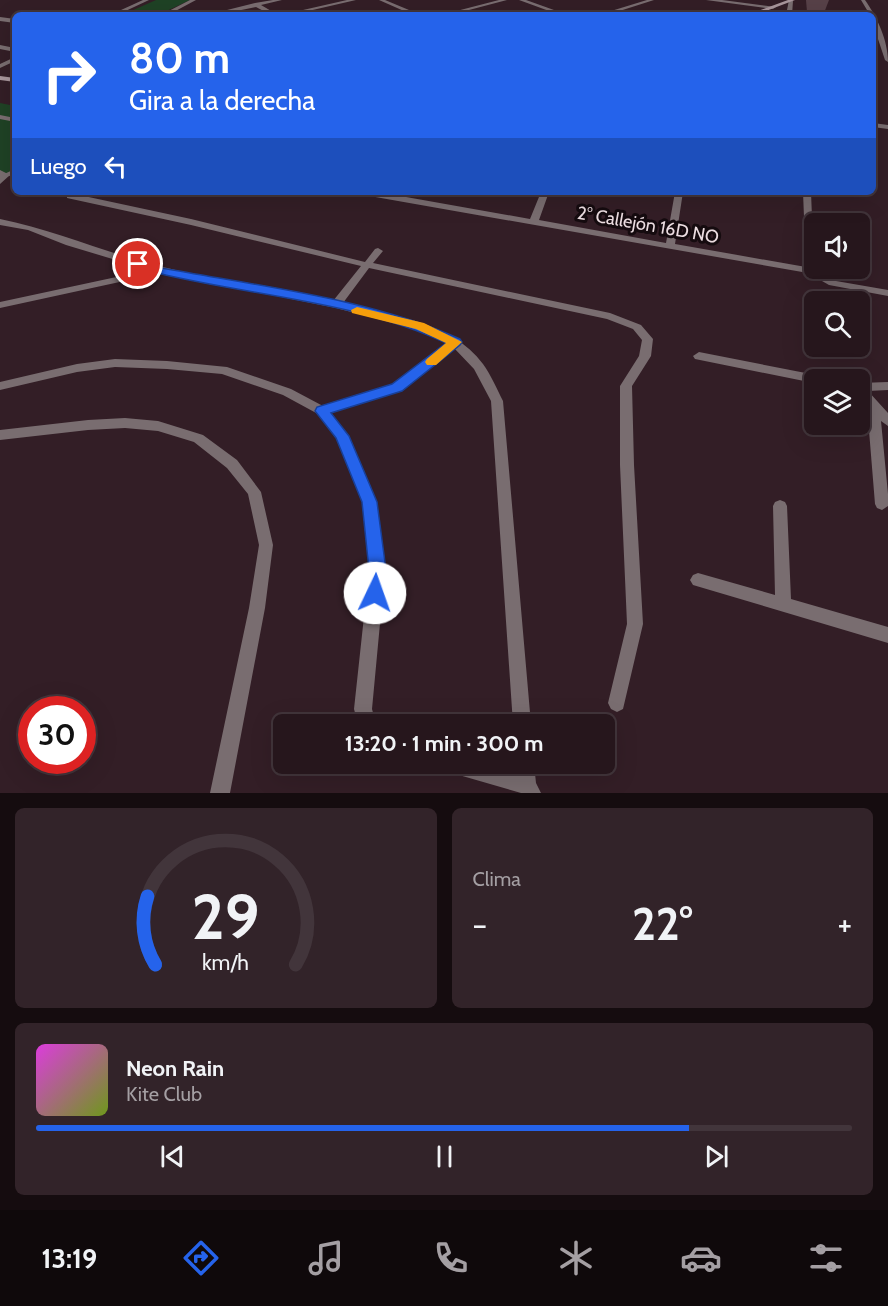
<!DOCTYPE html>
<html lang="es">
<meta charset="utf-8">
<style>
body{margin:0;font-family:Cabin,sans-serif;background:#322329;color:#f1f3f6;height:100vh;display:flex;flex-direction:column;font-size:22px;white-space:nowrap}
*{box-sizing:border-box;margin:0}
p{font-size:20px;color:#a49fa3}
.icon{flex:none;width:33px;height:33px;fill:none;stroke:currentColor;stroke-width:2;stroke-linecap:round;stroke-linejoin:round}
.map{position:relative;height:793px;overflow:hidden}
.panel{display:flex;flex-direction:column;gap:15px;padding:15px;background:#150c0f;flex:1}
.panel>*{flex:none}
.hud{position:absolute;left:12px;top:12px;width:864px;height:183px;border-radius:9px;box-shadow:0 6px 24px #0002,0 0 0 2px #42353b;background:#2563eb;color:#fff;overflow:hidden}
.tools{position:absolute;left:804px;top:213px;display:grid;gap:12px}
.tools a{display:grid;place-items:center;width:66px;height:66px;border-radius:9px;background:#26161c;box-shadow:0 6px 24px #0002,0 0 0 2px #42353b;font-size:30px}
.speed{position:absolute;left:18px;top:696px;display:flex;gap:12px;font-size:30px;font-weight:700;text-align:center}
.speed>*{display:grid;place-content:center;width:78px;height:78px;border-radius:50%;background:#26161c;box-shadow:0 6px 24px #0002,0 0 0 2px #42353b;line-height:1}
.speed .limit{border:9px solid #d22;background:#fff;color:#111}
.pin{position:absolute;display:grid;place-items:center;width:51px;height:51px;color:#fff;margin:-26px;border:3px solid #fff;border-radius:50%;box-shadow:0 2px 6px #0007}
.me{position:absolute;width:66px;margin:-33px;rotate:3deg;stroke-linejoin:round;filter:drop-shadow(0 0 4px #0008)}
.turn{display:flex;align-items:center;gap:21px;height:126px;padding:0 18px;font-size:27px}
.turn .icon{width:78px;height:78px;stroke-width:2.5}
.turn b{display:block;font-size:42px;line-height:51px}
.then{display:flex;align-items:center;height:57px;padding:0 18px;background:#0003;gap:12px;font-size:22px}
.big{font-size:45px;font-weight:700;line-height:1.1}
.panel .tile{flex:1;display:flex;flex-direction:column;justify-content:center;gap:9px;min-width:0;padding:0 21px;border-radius:9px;background:#322329}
.panel .dial{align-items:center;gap:0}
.dial svg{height:156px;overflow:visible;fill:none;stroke:#42353b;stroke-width:7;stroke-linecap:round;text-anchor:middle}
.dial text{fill:#f1f3f6;stroke:none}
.song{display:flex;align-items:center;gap:18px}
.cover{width:72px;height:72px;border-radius:9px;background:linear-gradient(135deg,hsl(300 70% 55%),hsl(80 70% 35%))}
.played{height:6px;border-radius:3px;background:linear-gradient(90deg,#2563eb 80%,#42353b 80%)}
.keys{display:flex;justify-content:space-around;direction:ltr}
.heat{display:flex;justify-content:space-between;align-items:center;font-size:33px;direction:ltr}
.panel .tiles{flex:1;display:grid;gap:15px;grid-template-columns:1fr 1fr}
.tile:last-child{grid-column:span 2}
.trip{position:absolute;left:273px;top:714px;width:342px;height:60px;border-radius:9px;background:#26161c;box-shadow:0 6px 24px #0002,0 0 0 2px #42353b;font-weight:700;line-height:60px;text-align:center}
.menu{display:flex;height:96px;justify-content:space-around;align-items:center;background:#0f090b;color:#a49fa3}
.menu .icon{width:42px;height:42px}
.menu .on{color:#2563eb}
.menu b{font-size:27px;color:#f1f3f6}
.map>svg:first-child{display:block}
.green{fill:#1f4225}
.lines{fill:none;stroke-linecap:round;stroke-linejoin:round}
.lane{fill:#796d70;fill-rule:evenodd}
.street{fill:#796d70;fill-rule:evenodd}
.secondary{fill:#a8959b;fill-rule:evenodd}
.wall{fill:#574148}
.route{fill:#2563eb;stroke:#184099;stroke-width:1.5}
.slow{fill:#f59e0b}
.labels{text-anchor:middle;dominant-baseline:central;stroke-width:6;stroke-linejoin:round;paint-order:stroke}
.far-street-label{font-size:18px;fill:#ecdde1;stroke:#150b0f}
</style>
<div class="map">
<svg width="888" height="793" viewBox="0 0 888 793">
<rect width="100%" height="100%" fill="#331e26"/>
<path class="green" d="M156 0H190L158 15H122Z
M0 103 15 106V175L0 172Z"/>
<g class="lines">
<path class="lane" d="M0 115 15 118V122L0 119Z
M15 169V174L6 177 2 175Z"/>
<path class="street" d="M143 0H149L117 15H110Z
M190 0H196L168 15H161Z
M273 0H282L261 5 278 15H271L256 7 217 15H207L255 3Z
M347 0H356L291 15H281Z
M379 0H385L421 15H413Z
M499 0H507L450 15H441Z
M519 0H526L568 15H560Z
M647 0H654L607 15H598Z
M706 0H722L776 7 773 9Z
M789 0 793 1 792 15H786Z
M861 0H865C877 17 888 40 888 62L885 60 873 24V15H870Z
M0 17 15 19V23L0 21Z
M0 45 15 48V52L0 49Z
M15 57V61L0 68V64Z
M873 123 888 125V129L873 127Z
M0 170 10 175 0 184Z
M360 192H378L530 219 541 192H549L539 220 666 243 675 192H683L675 244 806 267 803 192H811L814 268 836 281 888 290V296L829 285 808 273 364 195Z
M70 193 191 219 365 262 375 249 378 248 383 251 373 263 610 313 641 325 653 339 651 356 632 386 634 465 643 624 623 709 617 712 611 709 608 703 627 624 620 465V386L639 356 642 340 633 329 607 319 369 268 343 303C392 316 451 321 483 364 491 375 497 389 503 401L531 724H513L491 401 474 369 454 348 401 390 330 413 348 436 376 502 385 570 372 709 376 724H358L354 709 369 570 362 502 337 438 318 414 283 395 222 374 167 369 115 367 77 372 0 390V382L77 364 115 359 167 361 227 367 291 389 323 406 393 384 447 343 416 329 336 308 161 273 0 308V302L149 270 66 245 28 230 0 225V219C55 230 108 254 163 267 219 281 277 290 333 301L361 266 191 225 67 198V194Z
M699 352 821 376 827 380H814V383L695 359 693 356Z
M888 382V390L868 391 888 413V426L881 421 888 494V506L882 510 877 508 875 504 867 406 860 397V383Z
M125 418 158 421 203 435 237 460 261 492 273 545 265 608 230 793H210L249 608 259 545 248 494 227 468 194 442 158 431 125 428 88 430 0 440V430L88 420Z
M780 500 785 502 787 506 791 599 888 627V643L693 585 690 580 693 575 698 573 775 595 773 506 775 502Z
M443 764H484L516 773V764H534L536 783 541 793H521L452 773 445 771Z"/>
<path class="secondary" d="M788 0H795L755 15H747Z
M0 76 15 78V82L0 80Z"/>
</g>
<path class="wall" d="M806 0H829L824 13 807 12Z"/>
<path class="route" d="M138 260 162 268C259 286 371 299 460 339L462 342 460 345 402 391 331 413 349 436 377 502 386 570 381 599 375 601 368 599 366 593 369 570 362 502 336 438 315 411 317 407 392 384 446 343C356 301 252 296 157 273L134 266V261Z"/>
<path class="slow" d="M357 307 424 323 462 342 436 365H427L425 362 427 359 446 343 416 329 352 313 351 310Z"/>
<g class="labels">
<g class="far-street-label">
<text transform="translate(648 225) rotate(10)">2° Callejón 16D NO</text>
</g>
</g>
</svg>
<div class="tools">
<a><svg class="icon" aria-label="sound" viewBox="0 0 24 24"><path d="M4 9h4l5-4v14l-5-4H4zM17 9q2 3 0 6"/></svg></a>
<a><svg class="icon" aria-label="search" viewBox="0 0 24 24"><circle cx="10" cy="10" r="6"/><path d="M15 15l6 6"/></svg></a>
<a><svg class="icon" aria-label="layers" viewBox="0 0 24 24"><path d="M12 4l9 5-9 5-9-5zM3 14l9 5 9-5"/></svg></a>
</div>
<div class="speed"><div class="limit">30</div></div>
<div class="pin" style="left:138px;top:264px;background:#d93025"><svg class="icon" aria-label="arrive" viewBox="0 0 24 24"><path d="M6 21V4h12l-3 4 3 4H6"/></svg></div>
<svg class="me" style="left:375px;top:593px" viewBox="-20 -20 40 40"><circle r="19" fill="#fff"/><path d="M0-13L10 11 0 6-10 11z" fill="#2563eb"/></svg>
<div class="trip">13:20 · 1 min · 300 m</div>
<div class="hud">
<div class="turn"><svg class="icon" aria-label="right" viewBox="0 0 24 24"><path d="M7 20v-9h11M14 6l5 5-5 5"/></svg><div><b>80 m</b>Gira a la derecha</div></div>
<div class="then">Luego<svg class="icon" aria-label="left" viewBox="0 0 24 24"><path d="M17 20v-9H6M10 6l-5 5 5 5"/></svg></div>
</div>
</div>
<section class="panel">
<div class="tiles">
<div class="tile dial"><svg viewBox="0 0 100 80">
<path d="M14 69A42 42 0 1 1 86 69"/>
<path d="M14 69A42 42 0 0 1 10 34" stroke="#2563eb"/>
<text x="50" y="56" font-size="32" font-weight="700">29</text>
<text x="50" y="72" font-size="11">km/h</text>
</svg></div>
<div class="tile"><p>Clima</p>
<div class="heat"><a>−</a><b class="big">22°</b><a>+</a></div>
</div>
<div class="tile">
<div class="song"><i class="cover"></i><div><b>Neon Rain</b><p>Kite Club</p></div></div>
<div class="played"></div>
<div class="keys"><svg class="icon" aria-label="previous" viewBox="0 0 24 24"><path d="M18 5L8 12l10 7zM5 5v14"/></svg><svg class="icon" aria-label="pause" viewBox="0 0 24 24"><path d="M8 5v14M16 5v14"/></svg><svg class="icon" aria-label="next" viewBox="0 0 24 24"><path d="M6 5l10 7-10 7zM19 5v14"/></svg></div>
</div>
</div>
</section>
<nav class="menu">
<b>13:19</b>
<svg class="icon on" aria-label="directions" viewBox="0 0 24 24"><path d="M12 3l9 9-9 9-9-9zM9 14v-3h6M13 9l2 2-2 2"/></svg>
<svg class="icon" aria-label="music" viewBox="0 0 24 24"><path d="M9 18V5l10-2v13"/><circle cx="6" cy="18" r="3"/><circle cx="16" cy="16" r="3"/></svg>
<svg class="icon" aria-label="phone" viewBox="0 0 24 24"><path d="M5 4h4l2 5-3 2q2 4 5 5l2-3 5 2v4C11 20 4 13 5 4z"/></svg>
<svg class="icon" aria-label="climate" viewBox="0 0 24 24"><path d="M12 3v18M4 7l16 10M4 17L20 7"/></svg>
<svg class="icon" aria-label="car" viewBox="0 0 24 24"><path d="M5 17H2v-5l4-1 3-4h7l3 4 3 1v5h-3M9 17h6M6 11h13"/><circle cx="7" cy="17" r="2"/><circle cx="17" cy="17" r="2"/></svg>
<svg class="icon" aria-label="filters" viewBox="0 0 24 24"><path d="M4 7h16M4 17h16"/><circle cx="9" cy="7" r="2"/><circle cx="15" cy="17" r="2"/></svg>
</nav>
